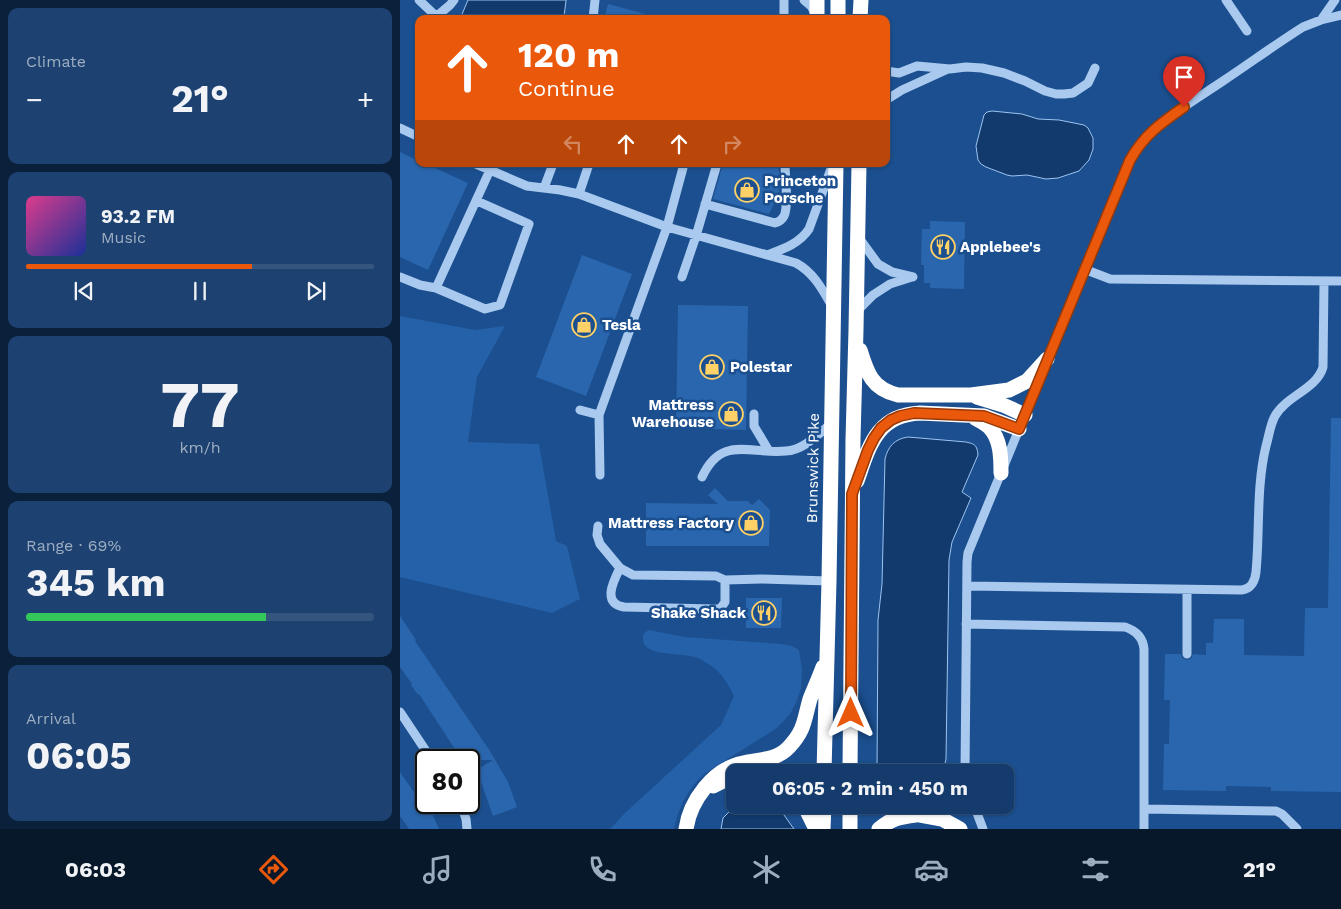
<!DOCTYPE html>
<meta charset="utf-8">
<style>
body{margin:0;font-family:"Work Sans",sans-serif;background:#1d4271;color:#f1f3f6;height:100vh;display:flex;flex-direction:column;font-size:19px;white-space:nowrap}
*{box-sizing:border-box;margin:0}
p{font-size:16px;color:#9dadc1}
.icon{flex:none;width:28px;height:28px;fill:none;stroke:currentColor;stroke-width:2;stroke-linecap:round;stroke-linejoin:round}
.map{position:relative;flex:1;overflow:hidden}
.side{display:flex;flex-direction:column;gap:8px;padding:8px;background:#0b203b;width:400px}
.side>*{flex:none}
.hud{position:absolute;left:15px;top:15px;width:475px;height:152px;border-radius:10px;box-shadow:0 1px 4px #0004,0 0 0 1px #33557e;background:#ea580c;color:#fff;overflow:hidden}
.speed{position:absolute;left:15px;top:749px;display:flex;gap:10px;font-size:25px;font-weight:700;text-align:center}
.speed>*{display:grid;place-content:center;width:65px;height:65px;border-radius:50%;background:#143b6b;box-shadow:0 1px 4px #0004,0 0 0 1px #33557e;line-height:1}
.speed .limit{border:2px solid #111;border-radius:8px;background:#fff;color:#111}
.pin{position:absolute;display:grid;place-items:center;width:42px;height:42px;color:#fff;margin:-51px -21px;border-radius:50% 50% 50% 0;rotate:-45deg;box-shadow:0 0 5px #0007}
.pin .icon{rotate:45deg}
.me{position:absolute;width:55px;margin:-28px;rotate:0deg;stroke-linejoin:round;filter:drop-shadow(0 0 4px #0008)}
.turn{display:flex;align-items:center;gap:18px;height:105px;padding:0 20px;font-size:22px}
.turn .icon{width:65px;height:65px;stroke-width:2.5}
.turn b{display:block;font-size:35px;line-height:42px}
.lanes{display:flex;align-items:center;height:48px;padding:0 20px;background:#0003;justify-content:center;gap:25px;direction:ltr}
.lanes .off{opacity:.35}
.big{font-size:38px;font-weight:700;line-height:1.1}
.side .widget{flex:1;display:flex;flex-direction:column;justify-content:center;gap:8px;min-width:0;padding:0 18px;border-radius:10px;background:#1d4271}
.side .dial{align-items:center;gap:0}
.dial b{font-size:65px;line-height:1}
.song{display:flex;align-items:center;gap:15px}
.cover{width:60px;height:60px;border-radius:8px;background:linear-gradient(135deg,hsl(330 70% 55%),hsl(230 70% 35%))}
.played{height:5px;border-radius:2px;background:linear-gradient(90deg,#ea580c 65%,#33557e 65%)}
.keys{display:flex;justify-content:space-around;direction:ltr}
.heat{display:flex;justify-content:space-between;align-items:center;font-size:28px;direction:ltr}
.charge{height:8px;border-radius:4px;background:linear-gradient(90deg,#34c759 69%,#33557e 0)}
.trip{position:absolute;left:326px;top:764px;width:288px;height:50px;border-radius:10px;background:#143b6b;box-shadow:0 1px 4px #0004,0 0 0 1px #33557e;font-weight:700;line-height:50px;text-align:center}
.tabs{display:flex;height:80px;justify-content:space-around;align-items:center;background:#08182b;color:#9dadc1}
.tabs .icon{width:35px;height:35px}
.tabs .selected{color:#ea580c}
.tabs b{font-size:22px;color:#f1f3f6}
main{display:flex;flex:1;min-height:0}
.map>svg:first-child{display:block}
.green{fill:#2461a8}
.water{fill:#123a6d;stroke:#9cc4f0}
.building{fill:#2a66ad}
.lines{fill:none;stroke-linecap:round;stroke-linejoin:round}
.minor{stroke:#a9c9ee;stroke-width:9}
.highway{stroke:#fff;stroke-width:15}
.route-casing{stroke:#983908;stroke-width:12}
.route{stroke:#ea580c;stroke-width:9}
.labels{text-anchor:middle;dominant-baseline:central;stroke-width:5;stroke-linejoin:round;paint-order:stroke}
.poi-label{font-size:15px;font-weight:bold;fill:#fff;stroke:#1b4f8f;text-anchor:start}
.street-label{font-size:15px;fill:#fff;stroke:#1b4f8f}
</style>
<main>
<section class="side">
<div class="widget"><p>Climate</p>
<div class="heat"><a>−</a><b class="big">21°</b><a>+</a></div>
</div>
<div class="widget">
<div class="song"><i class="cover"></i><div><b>93.2 FM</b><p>Music</p></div></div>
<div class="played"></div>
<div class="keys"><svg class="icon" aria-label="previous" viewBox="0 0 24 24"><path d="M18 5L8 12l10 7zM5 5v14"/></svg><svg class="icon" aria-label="pause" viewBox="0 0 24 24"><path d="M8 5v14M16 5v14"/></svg><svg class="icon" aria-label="next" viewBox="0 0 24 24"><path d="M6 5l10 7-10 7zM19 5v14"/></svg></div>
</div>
<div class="widget dial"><b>77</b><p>km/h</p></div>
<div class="widget"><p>Range · 69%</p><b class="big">345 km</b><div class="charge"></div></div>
<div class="widget"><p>Arrival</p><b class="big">06:05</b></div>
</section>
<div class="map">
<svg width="941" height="829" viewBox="0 0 941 829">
<rect width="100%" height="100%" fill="#1b4f8f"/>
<path class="green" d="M0 316 75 330 105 326 77 377 68 442 139 444 156 541 167 546 180 599 152 613 0 577Z
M249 630 285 637 383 644 392 646 399 650 402 669 401 689 396 703 390 714 377 728 304 774C288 789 278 808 274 829H210L226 812 321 725 334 696C328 684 321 671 308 664 304 661 299 658 294 657 280 652 235 658 244 633Z"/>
<path class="water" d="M68 0H166V1L164 16 162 19H60Z
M592 111 622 114 638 119 659 120 684 125 688 128 693 138V149L689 160 679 171 658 178 646 179 627 175 612 176 607 175 586 167 581 164 578 160 576 146 584 115 587 112Z
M508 437 566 442C575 444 577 445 578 455L562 492 571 498 552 542 549 560 546 759 543 772H479L477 770 478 620 482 584 485 459C488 447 494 439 508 437Z
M336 805H371L384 815 394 829H321L323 818Z"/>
<path class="building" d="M208 4 253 16V19H204Z
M0 152 19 161V164H26L68 183 28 270 0 257Z
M323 164H377L379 171 380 186 378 196 369 214 313 199Z
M530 221 565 222 564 289 530 288V283H524V265H521L522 229H530Z
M182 255 232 274 186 396 136 377Z
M278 305 348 306 346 430 276 428Z
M931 418H941V792L871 791V787L826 786V791L763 790 764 744H769L770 700H764L765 654H781L782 658 787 660 791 659 793 654 806 655V643H813L814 619H844V655L904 656 905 608H928Z
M315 488 328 501H348L352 505 359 499 370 510 369 546H246V503L318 504 308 495Z
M346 598H382L381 628H346Z
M0 616 16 640 15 641 90 751 108 782 117 807 93 816 81 782 77 784 71 773 93 760H62L19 694 18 695 11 685 12 684 0 667Z
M0 772 18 798 21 796 32 813 39 829H9L0 816Z"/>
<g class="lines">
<path class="minor" d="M19 0 39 19
M404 0 411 6 415 13
M826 0 847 31
M37 16 50 5 54 0
M193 19 195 0
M384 19V0
M921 20 935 0
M486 71 499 73 517 66 550 69 566 67 582 68 604 73 625 81 645 91 656 94H664L673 93 688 83 695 68
M486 100 502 90 548 69
M0 128 19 137
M76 164 127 186 160 190 179 194 267 227 396 263C414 273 422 289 432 306
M144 188 153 164
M179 194 189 164
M305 204 375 223C379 222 382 220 384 216 389 206 385 176 385 164
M459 238 478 264 492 272 513 277
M367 255C383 249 399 244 409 229L432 166
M684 269 710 279 941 281
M0 277 20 285 36 288 85 309 100 305 129 224 77 201
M282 277 296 236 317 164
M36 288 90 170
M457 311 473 295 490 284 512 277
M180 410 199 415 267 227 284 164
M354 414V426L369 451
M199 415 200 475
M302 477C322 434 350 455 386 451 404 450 418 434 432 423
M198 526 197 535 200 544 220 568 233 575 316 576 325 580 362 579 429 581
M220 568C213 582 202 603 224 607L315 609H320L325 602V580
M567 586 842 590C851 589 855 581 856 572 860 530 856 487 866 446 869 436 870 425 875 416 886 396 917 389 923 367L924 281
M787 590V654
M566 624 725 627C737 631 743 638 744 649V829
M0 712 32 760
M565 772 567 562 568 553 730 160C751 124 789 104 823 81 850 63 876 44 903 27L921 20 941 15
M60 802 66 819 67 829
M574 805 583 829
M744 809 876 811 882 814 897 829"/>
<path class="highway" d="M417 0V19
M438 19V0
M460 19 461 0
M460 350C467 373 472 389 498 395H571L609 390 627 381 647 359
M577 397 603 405 625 415
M575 418C580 421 585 423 589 427 601 439 601 458 601 473
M457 481C469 447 476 415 520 413L584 416 619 429
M424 772 429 581 436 164
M450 772 453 439 456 330 459 164
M313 786 323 781 335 777
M404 805 416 829
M520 815 542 819 560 829
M286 829C290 801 313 769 343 763 359 759 376 761 389 747 405 730 404 720 410 699 414 689 419 678 423 667
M423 829 424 805
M450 829V805
M479 829C492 818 500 817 516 815 526 813 538 809 547 805"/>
</g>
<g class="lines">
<g class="route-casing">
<path id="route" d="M451 713 452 494 468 450 474 438 481 428 491 420 500 416 514 413 584 416 619 429 730 160C744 135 761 123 784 107"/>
</g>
<use href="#route" class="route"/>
</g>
<defs>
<g id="shop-ring" transform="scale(1.25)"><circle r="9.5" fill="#1b4f8f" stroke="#ffd166" stroke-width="1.5"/><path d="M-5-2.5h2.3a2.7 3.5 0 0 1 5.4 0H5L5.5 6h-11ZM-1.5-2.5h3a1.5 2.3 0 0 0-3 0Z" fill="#ffd166"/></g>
<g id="restaurant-ring" transform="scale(1.25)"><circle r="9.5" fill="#1b4f8f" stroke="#ffd166" stroke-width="1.5"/><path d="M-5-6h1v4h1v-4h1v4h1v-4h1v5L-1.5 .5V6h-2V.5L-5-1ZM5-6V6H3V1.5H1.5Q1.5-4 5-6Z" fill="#ffd166"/></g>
</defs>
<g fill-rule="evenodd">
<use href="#shop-ring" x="347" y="190"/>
<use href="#restaurant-ring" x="543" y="247"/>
<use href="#shop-ring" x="184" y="325"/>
<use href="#shop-ring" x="312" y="367"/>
<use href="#shop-ring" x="331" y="414"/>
<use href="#shop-ring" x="351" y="523"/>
<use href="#restaurant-ring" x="364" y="613"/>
</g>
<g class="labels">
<g class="poi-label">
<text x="364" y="181">Princeton<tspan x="364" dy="17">Porsche</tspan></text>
<text x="560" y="247">Applebee's</text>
<text x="202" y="325">Tesla</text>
<text x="330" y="367">Polestar</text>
<text x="314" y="405" text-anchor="end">Mattress<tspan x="314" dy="17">Warehouse</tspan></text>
<text x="334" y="523" text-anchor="end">Mattress Factory</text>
<text x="346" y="613" text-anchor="end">Shake Shack</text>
</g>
<g class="street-label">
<text transform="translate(413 468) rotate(-89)">Brunswick Pike</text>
</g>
</g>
</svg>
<div class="speed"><div class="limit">80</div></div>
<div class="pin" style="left:784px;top:107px;background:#d93025"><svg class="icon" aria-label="arrive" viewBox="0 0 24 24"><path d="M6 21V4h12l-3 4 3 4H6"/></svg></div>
<svg class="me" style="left:451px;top:713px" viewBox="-20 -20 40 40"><path d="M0-17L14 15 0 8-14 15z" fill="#ea580c" stroke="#fff" stroke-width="4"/></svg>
<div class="trip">06:05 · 2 min · 450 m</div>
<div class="hud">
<div class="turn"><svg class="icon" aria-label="ahead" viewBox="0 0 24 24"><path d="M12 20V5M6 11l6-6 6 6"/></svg><div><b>120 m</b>Continue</div></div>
<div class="lanes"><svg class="icon off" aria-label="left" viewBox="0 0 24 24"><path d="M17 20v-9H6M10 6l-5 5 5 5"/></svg><svg class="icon" aria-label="ahead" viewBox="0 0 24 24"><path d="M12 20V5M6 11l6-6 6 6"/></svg><svg class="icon" aria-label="ahead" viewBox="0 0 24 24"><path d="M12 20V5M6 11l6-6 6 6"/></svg><svg class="icon off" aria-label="right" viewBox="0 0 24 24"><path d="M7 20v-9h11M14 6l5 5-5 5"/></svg></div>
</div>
</div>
</main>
<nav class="tabs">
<b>06:03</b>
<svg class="icon selected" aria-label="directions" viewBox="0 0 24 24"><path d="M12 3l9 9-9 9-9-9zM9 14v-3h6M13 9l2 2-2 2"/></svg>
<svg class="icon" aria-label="music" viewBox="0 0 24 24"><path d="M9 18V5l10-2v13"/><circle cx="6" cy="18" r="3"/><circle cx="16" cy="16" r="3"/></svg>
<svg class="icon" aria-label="phone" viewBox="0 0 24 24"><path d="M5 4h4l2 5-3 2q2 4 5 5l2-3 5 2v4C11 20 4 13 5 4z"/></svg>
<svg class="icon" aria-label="climate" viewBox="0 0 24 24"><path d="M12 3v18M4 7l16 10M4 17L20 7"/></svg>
<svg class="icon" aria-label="car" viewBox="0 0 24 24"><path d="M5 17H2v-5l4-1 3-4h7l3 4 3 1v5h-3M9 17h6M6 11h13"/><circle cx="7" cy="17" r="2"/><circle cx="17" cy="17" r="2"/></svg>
<svg class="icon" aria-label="filters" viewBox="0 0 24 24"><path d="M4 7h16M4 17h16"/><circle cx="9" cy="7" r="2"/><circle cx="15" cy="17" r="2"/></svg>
<b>21°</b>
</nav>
